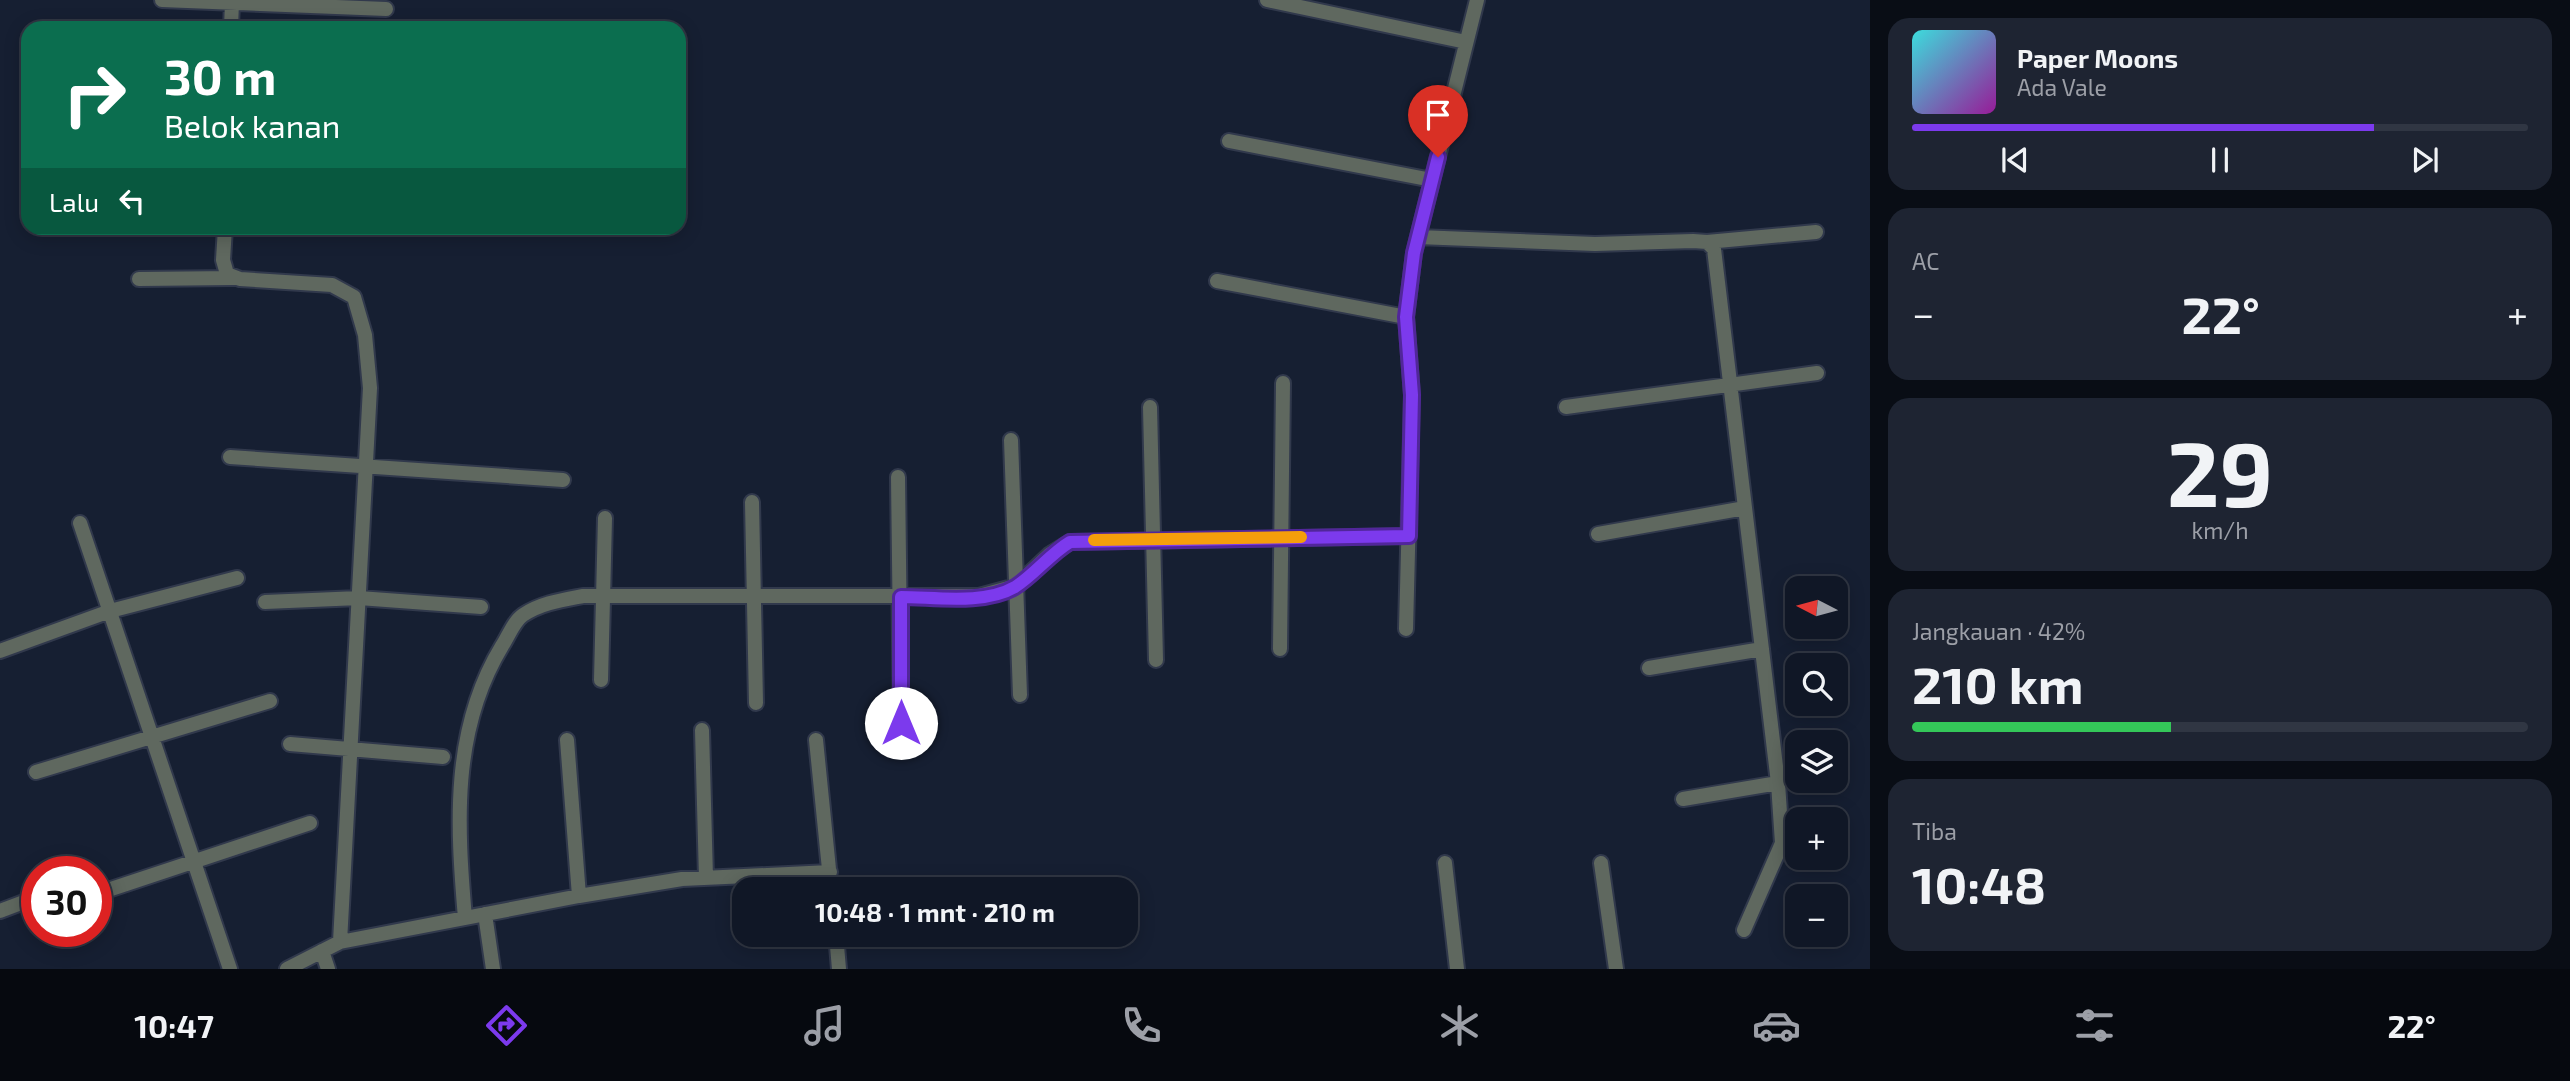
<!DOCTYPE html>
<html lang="id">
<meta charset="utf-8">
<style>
body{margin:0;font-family:"Exo 2",sans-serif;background:#1e2432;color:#f1f3f6;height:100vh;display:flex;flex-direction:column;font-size:26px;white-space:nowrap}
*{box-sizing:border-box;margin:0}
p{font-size:23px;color:#9c9fa7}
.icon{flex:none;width:38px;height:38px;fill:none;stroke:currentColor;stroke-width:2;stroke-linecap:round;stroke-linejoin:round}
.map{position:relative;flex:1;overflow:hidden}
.panel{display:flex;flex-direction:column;gap:18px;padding:18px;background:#090d15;width:700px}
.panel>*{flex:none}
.banner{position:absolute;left:21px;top:21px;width:665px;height:214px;border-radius:21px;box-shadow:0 4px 18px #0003,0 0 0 2px #303643;background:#0b6e4f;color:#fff;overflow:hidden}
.needle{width:46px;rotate:276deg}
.controls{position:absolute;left:1785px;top:576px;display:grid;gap:14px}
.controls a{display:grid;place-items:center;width:63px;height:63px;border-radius:14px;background:#101726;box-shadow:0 4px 18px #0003,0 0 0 2px #303643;font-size:35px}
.speed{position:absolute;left:21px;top:856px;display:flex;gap:14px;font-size:35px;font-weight:700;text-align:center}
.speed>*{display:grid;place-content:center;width:91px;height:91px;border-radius:50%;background:#101726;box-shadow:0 4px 18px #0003,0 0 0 2px #303643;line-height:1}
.speed .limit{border:10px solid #d22;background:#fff;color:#111}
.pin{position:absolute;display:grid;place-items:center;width:60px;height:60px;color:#fff;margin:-72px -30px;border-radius:50% 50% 50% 0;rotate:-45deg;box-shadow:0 0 7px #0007}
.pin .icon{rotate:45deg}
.me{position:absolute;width:77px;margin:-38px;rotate:0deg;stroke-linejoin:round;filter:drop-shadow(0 0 5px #0008)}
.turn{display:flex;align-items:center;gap:24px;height:147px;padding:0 28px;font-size:32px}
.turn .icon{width:91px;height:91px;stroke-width:2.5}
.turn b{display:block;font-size:49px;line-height:60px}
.then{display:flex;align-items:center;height:66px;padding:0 28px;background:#0003;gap:14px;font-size:26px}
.big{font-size:52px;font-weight:700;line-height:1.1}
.panel .card{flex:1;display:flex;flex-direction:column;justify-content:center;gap:10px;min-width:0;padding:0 24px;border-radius:21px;background:#1e2432}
.panel .dial{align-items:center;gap:0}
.dial b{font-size:91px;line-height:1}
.song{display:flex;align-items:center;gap:21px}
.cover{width:84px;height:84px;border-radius:10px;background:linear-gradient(135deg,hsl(180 70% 55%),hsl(300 70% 35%))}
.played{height:7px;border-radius:4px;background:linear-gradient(90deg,#7c3aed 75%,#303643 75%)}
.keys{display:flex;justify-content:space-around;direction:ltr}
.heat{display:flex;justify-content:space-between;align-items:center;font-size:38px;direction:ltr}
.charge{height:10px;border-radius:5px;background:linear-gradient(90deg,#34c759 42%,#303643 0)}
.trip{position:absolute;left:732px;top:877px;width:406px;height:70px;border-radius:21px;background:#101726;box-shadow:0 4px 18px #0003,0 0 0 2px #303643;font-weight:700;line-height:70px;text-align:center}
.dock{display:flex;height:112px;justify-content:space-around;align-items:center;background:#06090f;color:#9c9fa7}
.dock .icon{width:49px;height:49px}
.dock .on{color:#7c3aed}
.dock b{font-size:32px;color:#f1f3f6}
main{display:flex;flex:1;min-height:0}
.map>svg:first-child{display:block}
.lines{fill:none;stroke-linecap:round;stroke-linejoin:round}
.street-casing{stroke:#31394c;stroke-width:18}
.street{stroke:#5f685f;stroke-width:14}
.route-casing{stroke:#51269a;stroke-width:18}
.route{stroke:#7c3aed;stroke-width:12}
.slow{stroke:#f59e0b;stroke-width:12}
</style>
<main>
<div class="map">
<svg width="1870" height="969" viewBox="0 0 1870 969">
<rect width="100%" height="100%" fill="#161f32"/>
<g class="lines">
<g class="street-casing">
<path id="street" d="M162 0 386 9
M1267 0 1466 42
M231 28 232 2
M1229 141 1432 180
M225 228 223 260 227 274 240 279 332 285 354 297 365 335 370 388 340 942
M1418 237 1595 244 1693 241 1707 242 1714 249 1778 783 1683 799
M1707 242 1816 232
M139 279 233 278
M1217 281 1406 317
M1150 407 1156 660
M1566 407 1817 373
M1011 440 1020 695
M230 457 563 480
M898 477 901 723
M752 502 756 703
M80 523 230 969
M1598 534 1745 508
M265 602 359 598 481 607
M1406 629 1412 395 1406 317 1414 253 1477 0
M1280 649 1283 383
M0 651 110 611 237 578
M1649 668 1762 649
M601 680 605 518
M702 730 706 878
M567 740 579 896
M816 740 831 889
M290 744 443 757
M36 772 270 701
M1445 863 1457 969
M1601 863 1616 969
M96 894 310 823
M0 911 37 897
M485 914 493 969
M465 918C457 825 451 730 502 646 508 637 514 621 523 615 541 603 562 600 583 596H979L1016 586 1049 555 1070 542 1409 536
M1744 930 1782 843 1778 783
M836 934 839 969
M322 951 328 969
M287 969 340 942 579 896 682 879 830 872"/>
</g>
<use href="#street" class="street"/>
</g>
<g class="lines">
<g class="route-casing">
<path id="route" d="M901 723V597C935 597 984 605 1015 587 1034 575 1050 554 1070 542L1409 536 1412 395 1406 317 1414 253 1438 157"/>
</g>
<use href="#route" class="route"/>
<path class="slow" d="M1094 540 1301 537"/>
</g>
</svg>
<div class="controls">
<a><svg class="needle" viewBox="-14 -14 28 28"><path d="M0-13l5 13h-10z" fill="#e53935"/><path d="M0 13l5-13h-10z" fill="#9c9fa7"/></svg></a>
<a><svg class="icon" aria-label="search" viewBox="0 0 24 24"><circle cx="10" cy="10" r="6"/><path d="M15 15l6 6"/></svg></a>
<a><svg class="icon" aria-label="layers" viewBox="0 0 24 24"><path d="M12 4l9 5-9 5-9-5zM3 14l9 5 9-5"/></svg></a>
<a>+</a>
<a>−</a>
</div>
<div class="speed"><div class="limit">30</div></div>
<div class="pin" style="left:1438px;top:157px;background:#d93025"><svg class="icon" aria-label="arrive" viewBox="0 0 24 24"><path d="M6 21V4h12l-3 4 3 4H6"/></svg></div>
<svg class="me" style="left:901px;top:723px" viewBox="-20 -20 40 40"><circle r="19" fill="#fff"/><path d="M0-13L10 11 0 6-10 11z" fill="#7c3aed"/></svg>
<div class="trip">10:48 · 1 mnt · 210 m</div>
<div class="banner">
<div class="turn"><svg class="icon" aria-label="right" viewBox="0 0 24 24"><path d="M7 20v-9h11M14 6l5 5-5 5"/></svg><div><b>30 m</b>Belok kanan</div></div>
<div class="then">Lalu<svg class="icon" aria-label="left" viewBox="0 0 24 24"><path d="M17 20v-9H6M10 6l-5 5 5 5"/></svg></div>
</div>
</div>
<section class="panel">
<div class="card">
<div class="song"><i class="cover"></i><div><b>Paper Moons</b><p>Ada Vale</p></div></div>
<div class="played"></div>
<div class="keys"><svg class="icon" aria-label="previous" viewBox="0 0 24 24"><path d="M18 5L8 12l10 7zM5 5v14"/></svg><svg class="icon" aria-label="pause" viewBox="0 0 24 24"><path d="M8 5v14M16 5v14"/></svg><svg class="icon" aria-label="next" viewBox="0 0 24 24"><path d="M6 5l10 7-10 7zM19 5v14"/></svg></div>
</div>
<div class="card"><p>AC</p>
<div class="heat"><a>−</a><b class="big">22°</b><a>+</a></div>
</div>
<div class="card dial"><b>29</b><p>km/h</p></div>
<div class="card"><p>Jangkauan · 42%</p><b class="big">210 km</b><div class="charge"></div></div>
<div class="card"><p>Tiba</p><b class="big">10:48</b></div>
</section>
</main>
<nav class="dock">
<b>10:47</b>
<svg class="icon on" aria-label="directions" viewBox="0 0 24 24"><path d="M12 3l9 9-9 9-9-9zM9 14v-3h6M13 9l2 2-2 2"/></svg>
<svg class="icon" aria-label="music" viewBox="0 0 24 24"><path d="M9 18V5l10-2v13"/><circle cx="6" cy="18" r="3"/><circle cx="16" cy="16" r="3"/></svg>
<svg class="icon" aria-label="phone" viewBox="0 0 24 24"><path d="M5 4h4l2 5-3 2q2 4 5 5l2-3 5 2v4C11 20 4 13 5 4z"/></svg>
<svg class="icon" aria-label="climate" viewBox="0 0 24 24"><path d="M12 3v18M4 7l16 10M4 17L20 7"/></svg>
<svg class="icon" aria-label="car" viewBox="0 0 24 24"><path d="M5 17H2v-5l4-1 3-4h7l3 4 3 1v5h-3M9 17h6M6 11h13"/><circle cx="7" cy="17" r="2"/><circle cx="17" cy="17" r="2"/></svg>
<svg class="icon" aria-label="filters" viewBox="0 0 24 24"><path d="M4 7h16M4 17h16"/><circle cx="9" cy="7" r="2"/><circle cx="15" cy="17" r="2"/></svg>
<b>22°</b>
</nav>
